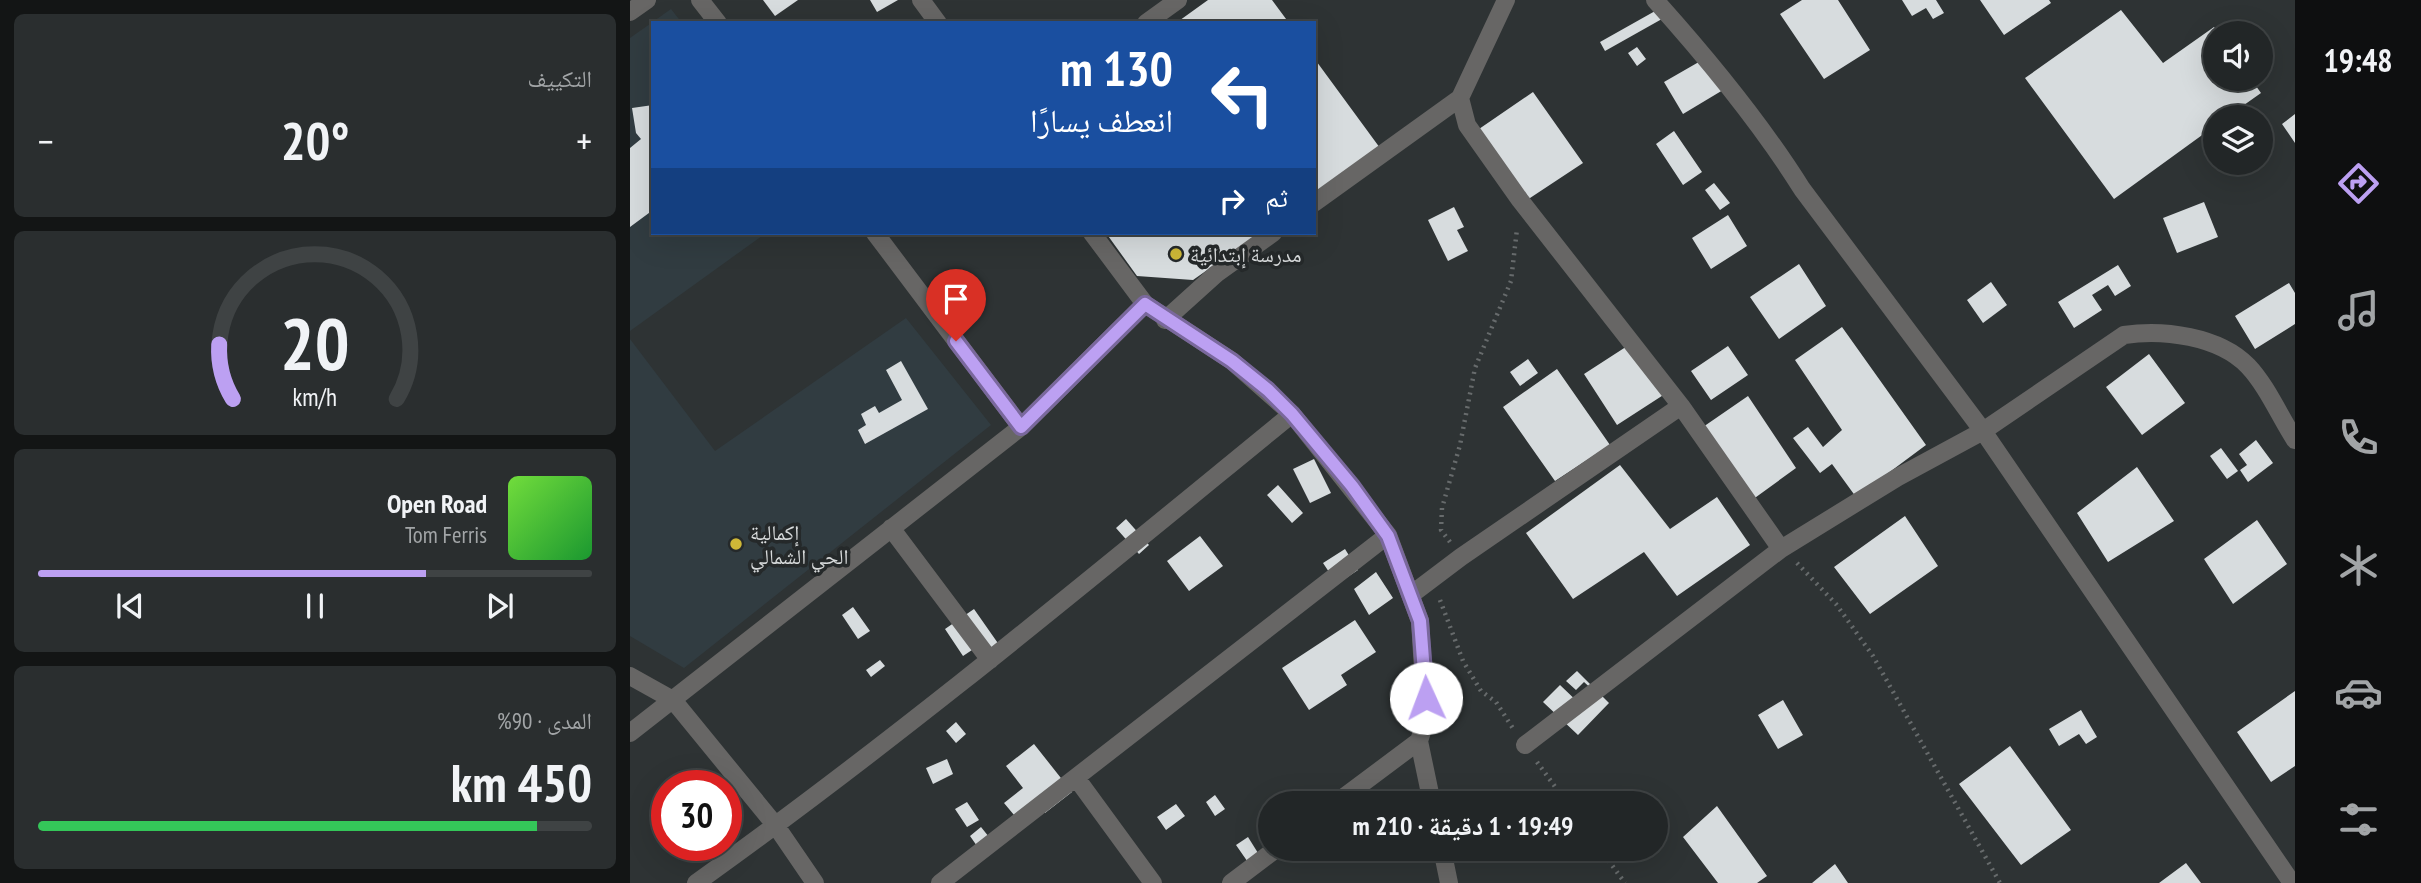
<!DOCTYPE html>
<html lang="ar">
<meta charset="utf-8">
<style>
body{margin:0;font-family:"PT Sans Narrow","Noto Naskh Arabic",sans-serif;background:#2a2e2f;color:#f1f3f6;direction:rtl;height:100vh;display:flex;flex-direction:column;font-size:26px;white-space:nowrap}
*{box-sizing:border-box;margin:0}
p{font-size:23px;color:#a2a5a7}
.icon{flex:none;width:38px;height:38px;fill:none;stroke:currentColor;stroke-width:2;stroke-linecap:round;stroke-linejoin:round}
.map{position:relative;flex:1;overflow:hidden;direction:ltr}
.details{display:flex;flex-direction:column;gap:14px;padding:14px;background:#131515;width:630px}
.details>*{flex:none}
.banner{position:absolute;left:21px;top:21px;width:665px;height:214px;border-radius:0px;box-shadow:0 7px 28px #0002,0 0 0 2px #3f4344;direction:rtl;background:#1a4fa0;color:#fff;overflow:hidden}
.controls{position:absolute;left:1573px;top:21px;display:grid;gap:14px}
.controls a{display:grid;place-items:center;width:70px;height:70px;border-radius:50%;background:#222627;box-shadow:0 7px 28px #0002,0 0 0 2px #3f4344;font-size:35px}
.speed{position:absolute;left:21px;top:770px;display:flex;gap:14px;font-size:35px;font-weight:700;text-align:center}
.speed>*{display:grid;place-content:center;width:91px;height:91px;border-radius:50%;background:#222627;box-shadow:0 7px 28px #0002,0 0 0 2px #3f4344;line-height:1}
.speed .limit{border:10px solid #d22;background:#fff;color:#111}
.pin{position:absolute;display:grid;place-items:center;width:60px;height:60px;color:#fff;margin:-72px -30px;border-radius:50% 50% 50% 0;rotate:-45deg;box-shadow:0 0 7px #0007}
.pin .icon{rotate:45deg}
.me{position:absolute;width:77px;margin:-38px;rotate:358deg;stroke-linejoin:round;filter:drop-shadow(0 0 5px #0008)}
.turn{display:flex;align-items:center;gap:24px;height:147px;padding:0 28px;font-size:32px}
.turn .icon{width:91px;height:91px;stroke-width:2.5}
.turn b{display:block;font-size:49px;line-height:60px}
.then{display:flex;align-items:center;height:66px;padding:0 28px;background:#0003;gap:14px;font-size:26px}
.big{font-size:52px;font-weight:800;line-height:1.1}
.details .tile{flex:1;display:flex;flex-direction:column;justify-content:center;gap:10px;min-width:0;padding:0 24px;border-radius:10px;background:#2a2e2f}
.details .dial{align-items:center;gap:0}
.dial svg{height:182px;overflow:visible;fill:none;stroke:#3f4344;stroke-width:7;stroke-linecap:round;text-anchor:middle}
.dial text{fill:#f1f3f6;stroke:none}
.song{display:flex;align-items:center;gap:21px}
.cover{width:84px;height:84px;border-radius:10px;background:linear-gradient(135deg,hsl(100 70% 55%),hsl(130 70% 35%))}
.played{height:7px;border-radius:4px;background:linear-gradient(90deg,#bca0f2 70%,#3f4344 70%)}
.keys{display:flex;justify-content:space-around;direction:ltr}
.heat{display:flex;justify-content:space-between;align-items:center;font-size:38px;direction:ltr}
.charge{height:10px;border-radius:5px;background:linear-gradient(90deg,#34c759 90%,#3f4344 0)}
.trip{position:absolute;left:628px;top:791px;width:410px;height:70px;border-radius:35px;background:#222627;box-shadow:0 7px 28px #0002,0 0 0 2px #3f4344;font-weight:800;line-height:70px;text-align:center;direction:rtl}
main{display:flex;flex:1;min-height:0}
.tabs{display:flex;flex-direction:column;width:126px;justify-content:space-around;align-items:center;background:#0e0f10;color:#a2a5a7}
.tabs .icon{width:49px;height:49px}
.tabs .on{color:#bca0f2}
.tabs b{font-size:32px;color:#f1f3f6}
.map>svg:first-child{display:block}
.built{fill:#313c41}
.building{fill:#d7dcde}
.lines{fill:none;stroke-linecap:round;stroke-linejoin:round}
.path{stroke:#676b6c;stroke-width:4.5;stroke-dasharray:2 5;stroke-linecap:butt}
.street{stroke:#676665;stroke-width:18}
.route-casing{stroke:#7a689d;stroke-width:18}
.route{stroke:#bca0f2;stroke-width:12}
.poi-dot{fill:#ceb837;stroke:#25292a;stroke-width:2.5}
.labels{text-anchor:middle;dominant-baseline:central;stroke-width:7;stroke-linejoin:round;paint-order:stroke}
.poi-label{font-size:21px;fill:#d8dbdc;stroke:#25292a;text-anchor:start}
</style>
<main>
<nav class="tabs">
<b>19:48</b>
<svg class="icon on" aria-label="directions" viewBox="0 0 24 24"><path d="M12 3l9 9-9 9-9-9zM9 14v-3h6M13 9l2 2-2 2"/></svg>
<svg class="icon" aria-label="music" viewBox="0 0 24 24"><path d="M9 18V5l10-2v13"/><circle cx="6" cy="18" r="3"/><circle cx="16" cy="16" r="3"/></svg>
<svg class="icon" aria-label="phone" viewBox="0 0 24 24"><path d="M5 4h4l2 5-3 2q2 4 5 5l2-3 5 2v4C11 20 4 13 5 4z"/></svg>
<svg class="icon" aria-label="climate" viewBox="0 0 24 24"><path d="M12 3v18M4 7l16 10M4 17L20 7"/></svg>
<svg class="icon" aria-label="car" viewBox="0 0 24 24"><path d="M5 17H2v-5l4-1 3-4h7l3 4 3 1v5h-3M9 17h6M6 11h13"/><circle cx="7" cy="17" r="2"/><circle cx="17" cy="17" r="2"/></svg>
<svg class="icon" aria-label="filters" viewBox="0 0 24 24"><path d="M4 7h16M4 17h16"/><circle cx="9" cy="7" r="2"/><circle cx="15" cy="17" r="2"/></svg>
</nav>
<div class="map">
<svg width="1665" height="883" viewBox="0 0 1665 883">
<rect width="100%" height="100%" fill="#2e3334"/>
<path class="built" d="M41 9 52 23H23V233H136L0 331V38Z
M276 318 361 425 54 668 0 636V339L85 451Z"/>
<path class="building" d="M133 0H168L145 16Z
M240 0H268L247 12Z
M578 0H642L659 23H546Z
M1172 0H1208L1240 50 1194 79 1150 14Z
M1272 0H1306L1314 13 1303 19 1296 8 1282 16Z
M1350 0H1419L1421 3 1374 35Z
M1034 6 1039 15 975 51 970 42Z
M1491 10 1533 63 1584 27 1589 33H1586V79H1621L1631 93 1597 117H1586V125L1484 199 1395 78Z
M1007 47 1016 59 1007 66 998 53Z
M684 58 750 148 684 194Z
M1074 59 1093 90 1053 114 1034 82Z
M903 92 953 163 897 200 849 129Z
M23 105V210L0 227V148L11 139 6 133 2 108Z
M1665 114V143L1652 124Z
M1044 131 1072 172 1053 185 1026 144Z
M1084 183 1100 203 1090 210 1075 190Z
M1574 202 1588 237 1547 253 1533 218Z
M824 207 834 227 827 230 838 251 818 261 798 220Z
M1098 215 1117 246 1081 269 1062 238Z
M476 233H630L563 280 507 276Z
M1169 264 1196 306 1149 339 1120 297Z
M1488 265 1501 286 1485 296 1478 285 1462 295 1472 310 1444 328 1428 302Z
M1361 282 1377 305 1353 323 1337 300Z
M1659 283 1665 293V324L1625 349 1605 316Z
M1212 327 1296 445 1226 497 1202 464 1190 473 1163 438 1178 427 1193 447 1212 430 1165 360Z
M1005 341 1038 392 987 425 954 374Z
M1098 346 1118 375 1081 400 1061 371Z
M1519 354 1555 403 1512 435 1476 387Z
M898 359 908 373 890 386 880 372Z
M271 361 298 409 235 444 228 430 236 425 231 414 245 406 249 413 272 400 256 370Z
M927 369 980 445 925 481 873 407Z
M1118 396 1166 468 1122 500 1073 427Z
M1626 440 1643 463 1618 482 1610 470 1617 465 1609 454Z
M1591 448 1608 471 1597 479 1580 456Z
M684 459 701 493 680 503 663 469Z
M990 465 1040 529 1087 497 1120 545 1047 596 1014 552 943 599 896 533Z
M1507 467 1544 521 1478 562 1447 513Z
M648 485 673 513 662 523 637 495Z
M1275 516 1308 566 1240 614 1204 567Z
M496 519 519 545 509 554 486 528Z
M1627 520 1657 564 1603 604 1574 559Z
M570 536 593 566 559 591 537 561Z
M715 549 728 570 707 584 693 563Z
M746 572 763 598 739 615 724 589Z
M223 607 240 631 228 639 212 615Z
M344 609 372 649 348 646 333 656 315 629Z
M725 620 746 652 711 675 717 685 679 710 652 668Z
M250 660 255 666 241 677 236 670Z
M947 671 979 703 948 735 913 702 930 685 953 707 966 693 954 682 946 690 936 681Z
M1665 691V766L1641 782 1607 732Z
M1153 700 1173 735 1148 749 1128 715Z
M1451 710 1467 737 1456 744 1449 734 1429 746 1419 729Z
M326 722 336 734 326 743 316 731Z
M404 744 442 792 415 813 405 800 394 827 374 803 393 788 376 766Z
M1380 746 1441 830 1391 865 1329 784Z
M317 759 323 774 303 784 296 768Z
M585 795 595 809 585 816 576 802Z
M337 802 349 820 337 827 325 809Z
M546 804 555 816 536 830 527 817Z
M1087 806 1137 876 1127 883H1088L1053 837Z
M351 827 359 837 347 846 340 836Z
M618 837 633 861 622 868 606 845Z
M1556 863 1571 883H1529Z
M1205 864 1218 883H1182Z"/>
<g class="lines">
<path class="path" d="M820 542 811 530 812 508 830 445 845 368 881 281 887 229
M1167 563 1206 604 1243 656 1370 883
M810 600 833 661 851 691 866 702 884 730
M907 762 937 803
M970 849 995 883"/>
<path class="street" d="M70 0 88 23
M291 0 308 23
M1025 0C1078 59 1130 122 1172 189L1353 431 1662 883
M0 12 17 0
M516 23 548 0
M830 98 837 125 890 200 1051 406 1151 549
M684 203 830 98 876 0
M245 233 391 427
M462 233 515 304 602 361 662 414 758 535 790 621 796 719 789 741 802 803
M535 320 586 274 643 233
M261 528 360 660
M782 594 831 557 1051 406
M0 676 43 700 146 826 185 883
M0 733 391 427 515 304
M895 745 1151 549 1268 477 1353 431 1494 335C1533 329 1589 336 1618 366 1637 386 1650 417 1665 440
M447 779 523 883
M706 803 789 741
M812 849 819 883
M66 883C272 736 466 574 662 414
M310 883 758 535
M601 883 646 849"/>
</g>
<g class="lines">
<g class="route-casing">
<path id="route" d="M326 341 391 427 515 304 602 361 638 390 662 414 722 486 758 536 790 621 796 698"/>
</g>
<use href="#route" class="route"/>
</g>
<g class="poi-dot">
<circle cx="546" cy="254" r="7"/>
<circle cx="106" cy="544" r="7"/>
</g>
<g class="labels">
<g class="poi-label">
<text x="560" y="254">مدرسة إبتدائية</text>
<text x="120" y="532">إكمالية<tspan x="120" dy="24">الحي الشمالي</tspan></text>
</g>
</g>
</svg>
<div class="controls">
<a><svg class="icon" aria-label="sound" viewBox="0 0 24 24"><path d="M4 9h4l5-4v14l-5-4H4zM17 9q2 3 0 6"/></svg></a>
<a><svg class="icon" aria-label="layers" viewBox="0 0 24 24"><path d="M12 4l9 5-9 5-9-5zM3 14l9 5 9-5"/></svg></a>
</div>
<div class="speed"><div class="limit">30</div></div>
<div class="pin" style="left:326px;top:341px;background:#d93025"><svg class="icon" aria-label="arrive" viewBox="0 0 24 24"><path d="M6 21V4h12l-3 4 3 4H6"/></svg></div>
<svg class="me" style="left:796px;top:698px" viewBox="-20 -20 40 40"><circle r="19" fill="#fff"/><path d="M0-13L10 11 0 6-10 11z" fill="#bca0f2"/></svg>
<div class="trip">19:49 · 1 دقيقة · 210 m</div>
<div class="banner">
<div class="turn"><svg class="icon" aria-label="left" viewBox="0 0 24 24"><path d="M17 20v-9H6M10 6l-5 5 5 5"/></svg><div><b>130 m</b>انعطف يسارًا</div></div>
<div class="then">ثم<svg class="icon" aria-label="right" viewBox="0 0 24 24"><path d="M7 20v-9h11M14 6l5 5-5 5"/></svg></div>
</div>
</div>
<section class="details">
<div class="tile"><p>التكييف</p>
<div class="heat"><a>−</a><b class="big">20°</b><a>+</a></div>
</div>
<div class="tile dial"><svg viewBox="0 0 100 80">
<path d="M14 69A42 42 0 1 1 86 69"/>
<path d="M14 69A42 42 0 0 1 8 45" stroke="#bca0f2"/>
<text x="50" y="56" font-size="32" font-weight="700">20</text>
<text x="50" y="72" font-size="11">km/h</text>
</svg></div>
<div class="tile">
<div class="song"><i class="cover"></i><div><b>Open Road</b><p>Tom Ferris</p></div></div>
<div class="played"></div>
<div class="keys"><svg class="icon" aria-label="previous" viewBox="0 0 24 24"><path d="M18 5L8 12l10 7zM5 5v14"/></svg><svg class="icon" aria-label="pause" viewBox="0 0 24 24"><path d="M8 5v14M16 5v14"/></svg><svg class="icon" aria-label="next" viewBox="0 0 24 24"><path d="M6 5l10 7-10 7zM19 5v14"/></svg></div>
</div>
<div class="tile"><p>المدى · 90%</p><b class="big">450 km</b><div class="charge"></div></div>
</section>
</main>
